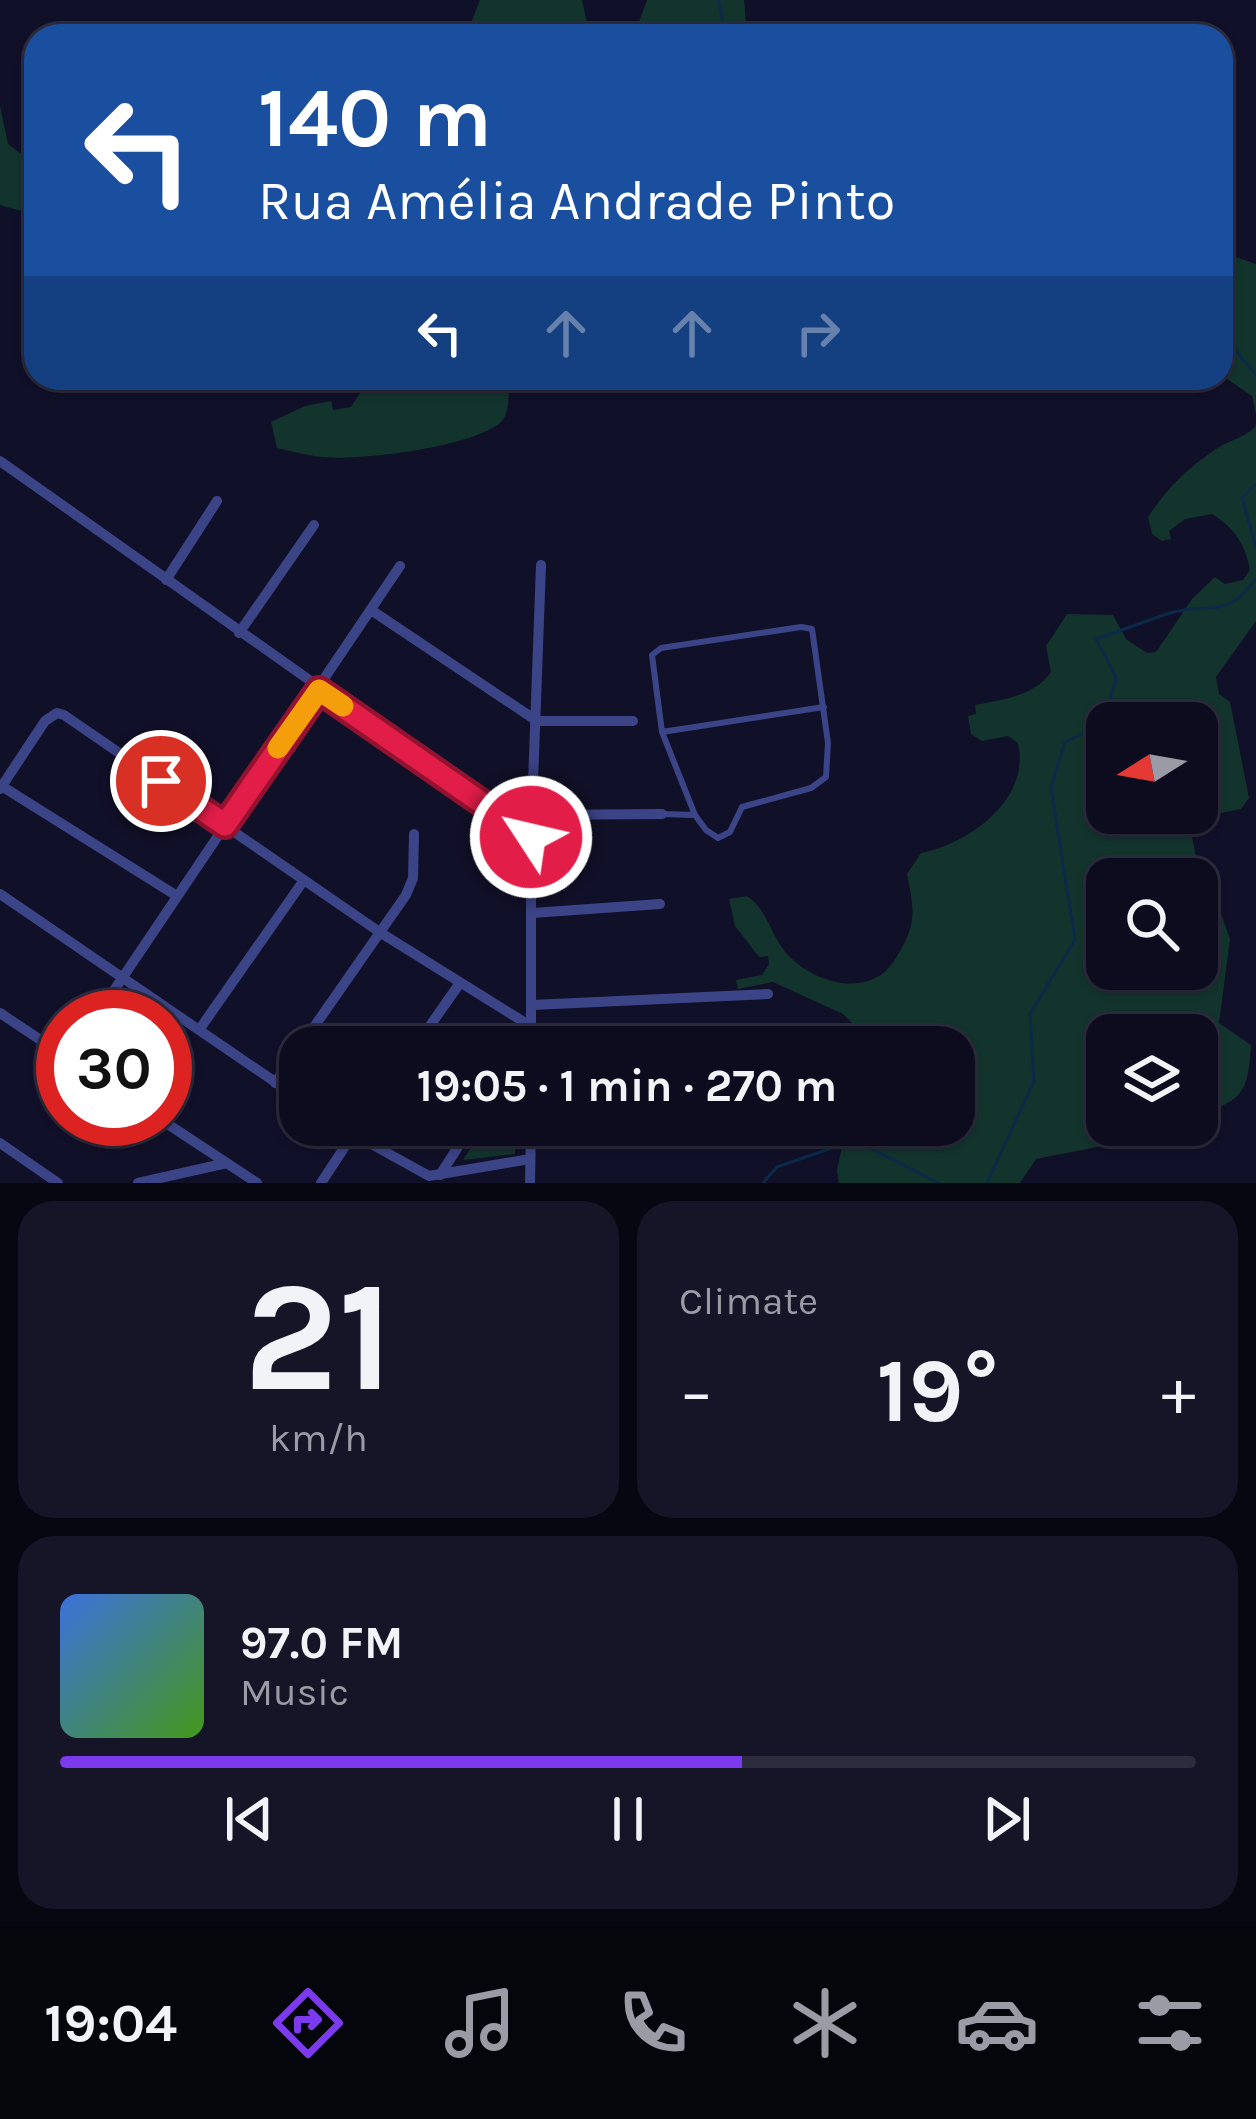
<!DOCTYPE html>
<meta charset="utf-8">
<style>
body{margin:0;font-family:Karla,sans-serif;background:#161528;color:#f1f3f6;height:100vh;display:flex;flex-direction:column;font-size:45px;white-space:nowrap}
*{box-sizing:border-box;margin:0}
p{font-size:39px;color:#9a9ba4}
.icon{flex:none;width:66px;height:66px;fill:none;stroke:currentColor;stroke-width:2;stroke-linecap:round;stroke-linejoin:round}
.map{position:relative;height:1183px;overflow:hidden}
.side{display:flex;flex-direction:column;gap:18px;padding:18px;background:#070711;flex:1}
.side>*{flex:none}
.top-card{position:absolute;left:24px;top:24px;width:1209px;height:366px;border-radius:36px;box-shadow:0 3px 9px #0004,0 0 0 3px #2d2c3d;background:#1a4fa0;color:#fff;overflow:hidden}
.needle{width:78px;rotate:259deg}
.buttons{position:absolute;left:1086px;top:702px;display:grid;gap:24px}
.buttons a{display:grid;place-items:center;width:132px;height:132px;border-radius:24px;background:#0d0c1f;box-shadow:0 3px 9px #0004,0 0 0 3px #2d2c3d;font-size:60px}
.speed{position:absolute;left:36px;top:990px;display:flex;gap:24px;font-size:60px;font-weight:700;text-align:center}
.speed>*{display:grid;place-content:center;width:156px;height:156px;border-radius:50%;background:#0d0c1f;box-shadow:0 3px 9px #0004,0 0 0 3px #2d2c3d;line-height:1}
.speed .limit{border:18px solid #d22;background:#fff;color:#111}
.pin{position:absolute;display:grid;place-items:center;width:102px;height:102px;color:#fff;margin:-51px;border:6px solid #fff;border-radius:50%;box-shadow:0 3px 12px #0007}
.me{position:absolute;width:132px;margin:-66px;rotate:305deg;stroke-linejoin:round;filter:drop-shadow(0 0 9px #0008)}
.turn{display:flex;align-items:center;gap:42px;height:252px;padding:0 36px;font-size:54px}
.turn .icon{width:156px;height:156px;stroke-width:2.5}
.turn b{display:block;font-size:84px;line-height:102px}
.lanes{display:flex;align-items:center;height:114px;padding:0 36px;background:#0003;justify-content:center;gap:60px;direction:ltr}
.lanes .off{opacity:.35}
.big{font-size:90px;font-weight:700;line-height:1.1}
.side .card{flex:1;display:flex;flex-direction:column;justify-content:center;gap:18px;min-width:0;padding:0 42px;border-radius:36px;background:#161528}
.side .dial{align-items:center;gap:0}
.dial b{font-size:156px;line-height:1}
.song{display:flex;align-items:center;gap:36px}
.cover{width:144px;height:144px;border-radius:18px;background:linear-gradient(135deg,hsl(220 70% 55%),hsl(100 70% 35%))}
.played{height:12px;border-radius:6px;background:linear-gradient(90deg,#7c3aed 60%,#2d2c3d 60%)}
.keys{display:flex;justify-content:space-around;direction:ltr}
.heat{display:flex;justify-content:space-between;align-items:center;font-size:66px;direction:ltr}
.side .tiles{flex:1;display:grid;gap:18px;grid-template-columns:1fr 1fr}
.card:last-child{grid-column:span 2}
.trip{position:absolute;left:279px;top:1026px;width:696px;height:120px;border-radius:36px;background:#0d0c1f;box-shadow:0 3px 9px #0004,0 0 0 3px #2d2c3d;font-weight:700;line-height:120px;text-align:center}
.dock{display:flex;height:192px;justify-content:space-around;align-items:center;background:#05050c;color:#9a9ba4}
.dock .icon{width:84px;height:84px}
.dock .selected{color:#7c3aed}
.dock b{font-size:54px;color:#f1f3f6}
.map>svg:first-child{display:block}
.green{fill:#13332d;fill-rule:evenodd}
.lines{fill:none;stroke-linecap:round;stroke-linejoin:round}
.stream{stroke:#0b2a47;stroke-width:3}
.lane{stroke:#3c4488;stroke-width:6}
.street{stroke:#3c4488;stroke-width:10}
.route-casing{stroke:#92132f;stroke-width:30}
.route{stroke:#e11d48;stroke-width:21}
.slow{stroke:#f59e0b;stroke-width:21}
</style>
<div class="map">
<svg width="1256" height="1183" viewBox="0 0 1256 1183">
<rect width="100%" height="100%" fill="#111029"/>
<path class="green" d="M480 0H582L587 23 578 25 570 36H466Z
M647 0H744L747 36H634Z
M0 106 8 144 28 159 36 157V215L0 205Z
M1221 252 1256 264V414L1252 396 1221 375Z
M370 378H509C508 391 511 414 500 423 471 447 360 461 323 457 308 456 292 451 277 448L271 422 305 406 331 401 333 410 351 407Z
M1256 425V621L1216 677 1219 694 1230 702 1249 798 1241 809 1215 814 1192 837 1199 872 1209 879 1230 939 1219 1023 1251 1045C1248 1094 1243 1099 1197 1116V1035H1107V1125H1174L1133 1140 1036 1159 1020 1183H839L837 1171 846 1125H954V1047H877L843 1014 773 982 738 989 736 980 762 975 769 964 768 956 759 957 735 926 729 899 747 896C766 909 770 931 783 949 808 982 868 1001 894 961 917 926 915 913 907 874L921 853C970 843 1031 799 1018 743L1008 736 982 741 971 734 968 716 976 714 975 705C1001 700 1035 696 1051 672L1046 646 1067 614 1113 615 1126 639 1147 653 1156 652 1192 599 1215 577 1225 584 1243 580 1250 570C1245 543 1234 528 1212 514L1185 519 1169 531 1171 539 1162 541 1152 534 1148 517C1167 488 1188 468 1216 449 1229 440 1248 437 1256 425ZM1107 723H1197V813H1107ZM1107 879H1197V969H1107Z
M486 1125H516L515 1154 463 1160Z"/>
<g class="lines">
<path class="stream" d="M719 0 725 36
M1221 333 1256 375
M1256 484 1242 498 1256 547
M763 1183 777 1167 855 1140 938 1183
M987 1183 1034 1081 1030 1014 1075 940 1051 788 1065 742 1103 724 1116 677 1096 639C1121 631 1145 621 1170 613 1212 600 1222 623 1256 579"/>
<path class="lane" d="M662 732 824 707
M662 814 695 815 706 830 718 838 730 832 742 807 811 788 826 777 828 743 812 629 801 627 661 648 652 655 662 732 695 815"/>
<path class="street" d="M0 461 531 837
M166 580 217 501
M371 610 537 721H633
M239 633 314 525
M0 785 177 896
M0 789 45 721 57 713 64 715 381 933 532 1027
M533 815 662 814
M0 894 300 1099
M532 913 660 904
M532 1005 768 994
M0 1013 63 1055
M96 1017 400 566
M199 1030 304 880
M300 1047 406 895 413 878 414 834
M415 1047 460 983
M531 1047V837L541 565
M275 1083 300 1048
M160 1119 257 1183
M337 1125 429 1176 530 1159
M0 1143 58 1183
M440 1175 472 1125
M138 1183 227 1163
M321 1183 359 1125
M530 1183 531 1125"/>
</g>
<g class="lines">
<g class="route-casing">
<path id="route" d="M161 781 225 825 319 690 531 837"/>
</g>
<use href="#route" class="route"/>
<path class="slow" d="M278 748 319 690 343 706"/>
</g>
</svg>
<div class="buttons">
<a><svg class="needle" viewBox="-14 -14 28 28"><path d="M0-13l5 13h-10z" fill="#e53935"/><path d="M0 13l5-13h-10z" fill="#9a9ba4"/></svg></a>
<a><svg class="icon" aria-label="search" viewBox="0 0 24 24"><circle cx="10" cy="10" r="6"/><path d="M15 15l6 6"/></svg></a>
<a><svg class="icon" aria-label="layers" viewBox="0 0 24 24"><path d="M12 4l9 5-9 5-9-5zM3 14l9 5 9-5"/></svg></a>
</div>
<div class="speed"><div class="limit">30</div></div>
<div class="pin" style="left:161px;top:781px;background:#d93025"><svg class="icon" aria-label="arrive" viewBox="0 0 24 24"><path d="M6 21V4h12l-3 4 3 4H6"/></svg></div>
<svg class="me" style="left:531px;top:837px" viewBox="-20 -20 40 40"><circle r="17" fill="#e11d48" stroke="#fff" stroke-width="3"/><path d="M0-11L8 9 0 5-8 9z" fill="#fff"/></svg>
<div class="trip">19:05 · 1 min · 270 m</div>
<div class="top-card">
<div class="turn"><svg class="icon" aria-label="left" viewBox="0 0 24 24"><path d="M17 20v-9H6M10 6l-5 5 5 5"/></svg><div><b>140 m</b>Rua Amélia Andrade Pinto</div></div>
<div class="lanes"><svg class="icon" aria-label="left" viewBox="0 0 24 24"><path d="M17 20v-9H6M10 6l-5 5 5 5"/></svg><svg class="icon off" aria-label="ahead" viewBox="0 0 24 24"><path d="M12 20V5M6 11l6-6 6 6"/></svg><svg class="icon off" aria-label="ahead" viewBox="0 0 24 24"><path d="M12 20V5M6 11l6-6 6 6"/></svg><svg class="icon off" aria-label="right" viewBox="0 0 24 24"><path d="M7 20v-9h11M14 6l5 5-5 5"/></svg></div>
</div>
</div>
<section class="side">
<div class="tiles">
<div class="card dial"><b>21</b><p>km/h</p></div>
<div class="card"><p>Climate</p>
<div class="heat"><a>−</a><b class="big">19°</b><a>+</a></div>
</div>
<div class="card">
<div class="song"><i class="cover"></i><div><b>97.0 FM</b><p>Music</p></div></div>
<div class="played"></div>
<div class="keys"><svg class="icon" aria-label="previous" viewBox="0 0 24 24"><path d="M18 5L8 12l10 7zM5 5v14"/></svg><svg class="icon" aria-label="pause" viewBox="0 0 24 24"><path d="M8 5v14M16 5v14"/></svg><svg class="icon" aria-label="next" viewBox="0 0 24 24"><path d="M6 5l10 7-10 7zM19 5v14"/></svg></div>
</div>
</div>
</section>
<nav class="dock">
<b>19:04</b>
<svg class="icon selected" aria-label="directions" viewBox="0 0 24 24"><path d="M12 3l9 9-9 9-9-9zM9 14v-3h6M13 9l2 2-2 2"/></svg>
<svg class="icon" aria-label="music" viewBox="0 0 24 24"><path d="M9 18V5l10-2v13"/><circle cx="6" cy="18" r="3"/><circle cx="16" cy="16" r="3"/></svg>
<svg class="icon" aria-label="phone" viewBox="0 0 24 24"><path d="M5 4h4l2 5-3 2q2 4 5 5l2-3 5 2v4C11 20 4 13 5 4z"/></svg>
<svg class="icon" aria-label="climate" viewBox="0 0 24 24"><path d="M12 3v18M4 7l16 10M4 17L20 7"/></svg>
<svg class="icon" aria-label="car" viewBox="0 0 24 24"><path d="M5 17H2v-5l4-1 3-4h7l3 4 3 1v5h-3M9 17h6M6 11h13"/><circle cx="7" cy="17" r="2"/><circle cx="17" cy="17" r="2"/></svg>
<svg class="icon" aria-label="filters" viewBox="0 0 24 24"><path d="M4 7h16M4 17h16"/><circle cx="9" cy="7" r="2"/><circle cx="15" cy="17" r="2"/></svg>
</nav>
